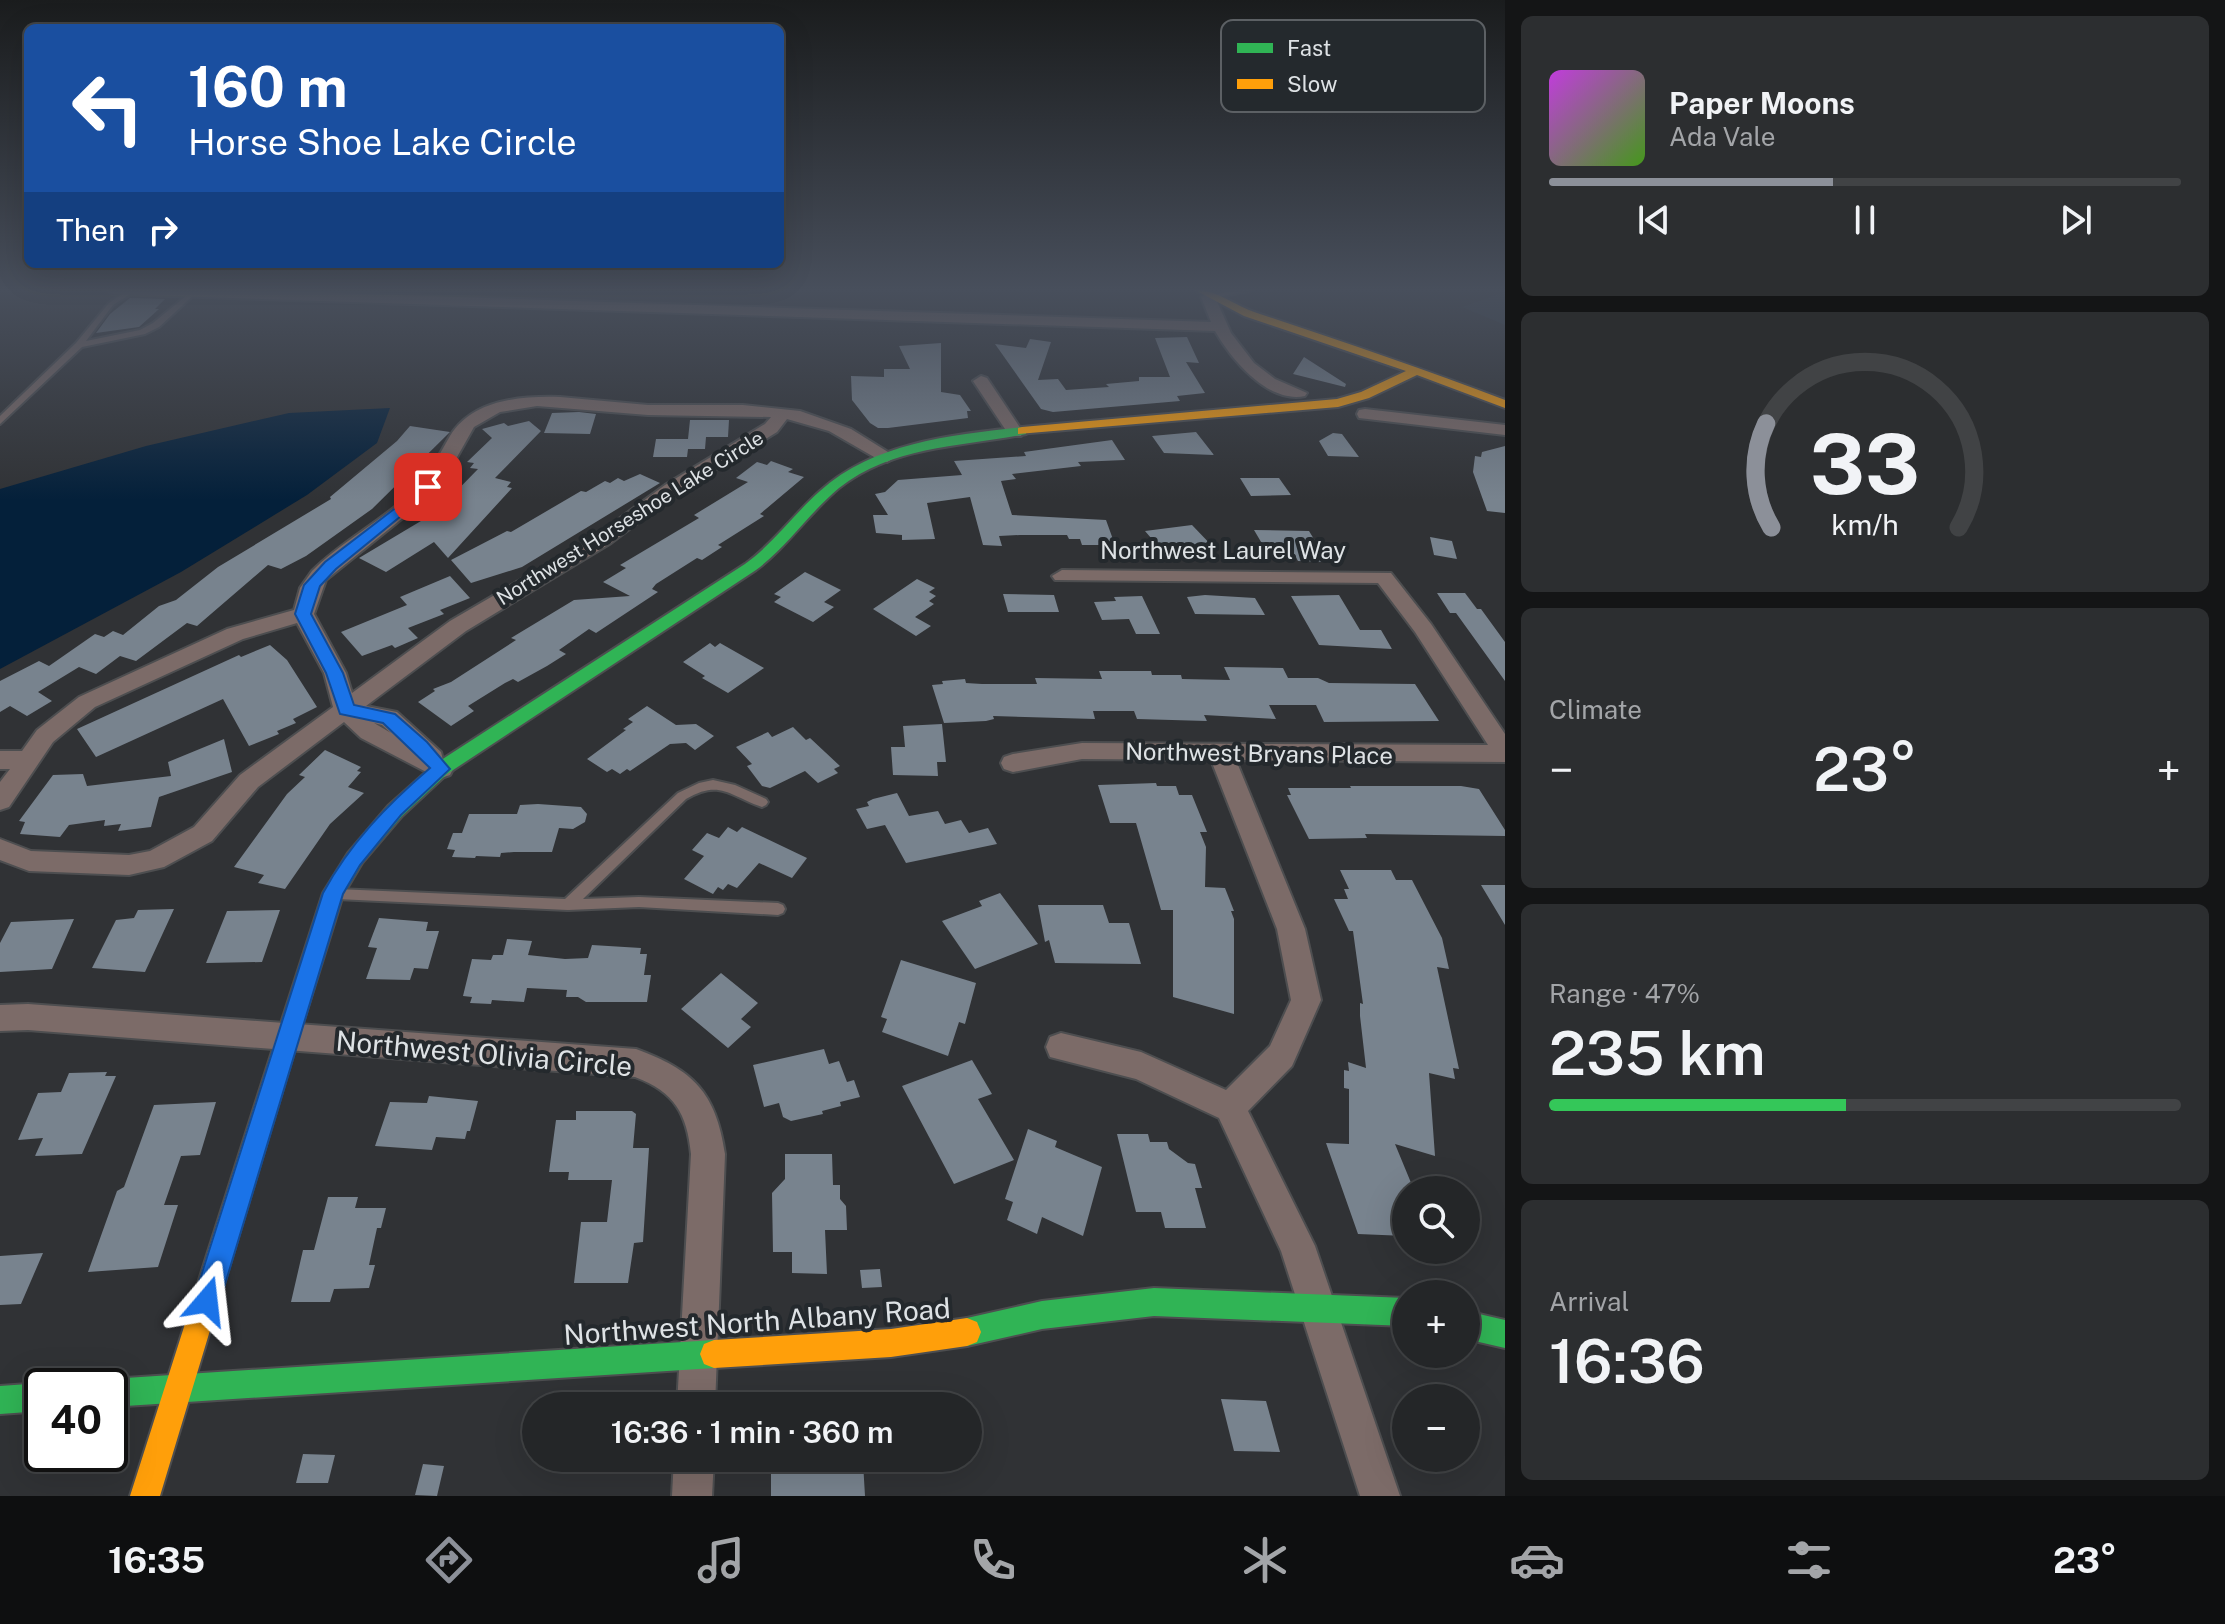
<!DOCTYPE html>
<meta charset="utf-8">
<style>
body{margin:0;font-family:"Public Sans",sans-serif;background:#2c2e30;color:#f1f3f6;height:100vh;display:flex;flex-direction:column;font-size:30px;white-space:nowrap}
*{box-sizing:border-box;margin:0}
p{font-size:26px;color:#a3a5a8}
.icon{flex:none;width:44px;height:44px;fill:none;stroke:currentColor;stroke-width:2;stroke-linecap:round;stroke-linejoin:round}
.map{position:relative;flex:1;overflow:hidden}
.sheet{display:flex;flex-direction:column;gap:16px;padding:16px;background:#141516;width:720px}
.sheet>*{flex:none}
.top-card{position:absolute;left:24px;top:24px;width:760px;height:244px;border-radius:12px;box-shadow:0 8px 32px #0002,0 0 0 2px #414345;background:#1a4fa0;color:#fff;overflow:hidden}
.tools{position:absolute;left:1392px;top:1176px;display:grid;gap:16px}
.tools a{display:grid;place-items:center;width:88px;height:88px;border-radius:50%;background:#242628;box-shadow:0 8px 32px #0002,0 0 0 2px #414345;font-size:40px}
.speed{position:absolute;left:24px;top:1368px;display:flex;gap:16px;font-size:40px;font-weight:700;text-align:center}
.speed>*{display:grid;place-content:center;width:104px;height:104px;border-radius:50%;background:#242628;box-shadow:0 8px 32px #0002,0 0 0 2px #414345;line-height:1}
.speed .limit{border:4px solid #111;border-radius:12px;background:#fff;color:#111}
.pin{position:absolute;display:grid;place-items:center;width:68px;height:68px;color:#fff;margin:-34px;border-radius:16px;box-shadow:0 4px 12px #0006}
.me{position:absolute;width:88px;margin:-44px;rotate:17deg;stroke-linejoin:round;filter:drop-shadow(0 0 6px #0008)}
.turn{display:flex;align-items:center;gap:28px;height:168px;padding:0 32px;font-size:36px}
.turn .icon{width:104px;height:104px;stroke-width:2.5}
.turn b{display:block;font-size:56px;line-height:68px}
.then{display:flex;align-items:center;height:76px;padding:0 32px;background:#0003;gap:16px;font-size:30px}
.big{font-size:60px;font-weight:600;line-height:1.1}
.sheet .tile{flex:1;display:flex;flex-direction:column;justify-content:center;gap:12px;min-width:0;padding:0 28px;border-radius:12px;background:#2c2e30}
.sheet .dial{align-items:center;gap:0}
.dial svg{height:208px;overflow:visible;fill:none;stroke:#414345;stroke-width:7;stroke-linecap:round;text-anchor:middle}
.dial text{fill:#f1f3f6;stroke:none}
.song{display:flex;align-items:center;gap:24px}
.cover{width:96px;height:96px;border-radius:12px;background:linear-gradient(135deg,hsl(290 70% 55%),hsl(100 70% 35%))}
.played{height:8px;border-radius:4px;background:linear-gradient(90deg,#8c9099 45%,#414345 45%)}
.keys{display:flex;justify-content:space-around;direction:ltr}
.heat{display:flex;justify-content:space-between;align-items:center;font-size:44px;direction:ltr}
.charge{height:12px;border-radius:6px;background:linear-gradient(90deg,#34c759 47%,#414345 0)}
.trip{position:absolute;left:522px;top:1392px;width:460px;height:80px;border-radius:40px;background:#242628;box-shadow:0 8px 32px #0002,0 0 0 2px #414345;font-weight:600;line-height:80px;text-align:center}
.dock{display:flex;height:128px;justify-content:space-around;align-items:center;background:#0e0f10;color:#a3a5a8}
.dock .icon{width:56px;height:56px}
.dock .current{color:#8c9099}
.dock b{font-size:36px;color:#f1f3f6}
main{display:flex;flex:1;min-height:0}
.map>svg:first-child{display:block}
.built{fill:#333c44}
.water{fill:#04203a}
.building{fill:#78838e}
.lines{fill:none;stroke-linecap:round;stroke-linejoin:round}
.lane-casing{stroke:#4d4e50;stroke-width:4}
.street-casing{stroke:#4d4e50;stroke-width:4}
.fast-casing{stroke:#4d4e50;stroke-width:4}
.slow-casing{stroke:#4d4e50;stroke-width:4}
.lane{fill:#7c6b68;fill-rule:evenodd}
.street{fill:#7c6b68;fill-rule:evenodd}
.fast{fill:#30b455;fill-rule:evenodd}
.slow{fill:#ff9f0a;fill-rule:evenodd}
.route{fill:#1a73e8;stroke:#114b97;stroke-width:2}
.labels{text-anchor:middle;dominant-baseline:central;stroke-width:8;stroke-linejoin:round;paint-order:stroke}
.far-street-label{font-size:20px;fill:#dee2e5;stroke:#24292d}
.street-label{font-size:24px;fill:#dee2e5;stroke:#24292d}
.near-street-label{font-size:28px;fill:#dee2e5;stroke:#24292d}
.key{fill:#24292d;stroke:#5c6064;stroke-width:2}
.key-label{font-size:22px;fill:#dee2e5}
</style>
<main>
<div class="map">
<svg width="1505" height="1496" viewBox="0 0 1505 1496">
<rect width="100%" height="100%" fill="#303235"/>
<path class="built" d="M1505 292V325L1462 307Z"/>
<path class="water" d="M390 408 377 443 307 495 181 572 0 669V489L146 446 289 413Z"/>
<path class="building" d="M130 298 165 299 155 309H159L139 327 96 333 110 314Z
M1187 337 1199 363 1186 362 1205 393 1177 396 1180 401 1053 412 1041 409 995 344 1026 348 1030 339 1051 342 1038 380 1058 379 1066 390 1109 387 1106 384 1139 381V377H1170L1155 338Z
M941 343V392L960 395 971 411H967L968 418 888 428H878L870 423 852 400 851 376 884 377V369H910L899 346Z
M1304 357 1346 384 1345 387 1293 374Z
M579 412 596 414 590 434 544 433 552 413Z
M690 420H729L728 437H706L705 449H688L687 457H653L656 439H688Z
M529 421 541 431 495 478 511 482 507 487 512 488 448 558 434 542 386 572 359 558 436 512 478 469 470 468 474 463 467 462 492 438 482 429 504 423 508 426Z
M410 426 450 432 372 509 306 556 281 569 268 565 197 626 187 623 136 661 120 656 96 674 79 667 38 692 52 701 27 716 10 706 0 712V681L39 661 49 666 95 634 104 637 113 631 123 635 159 606 176 600 218 567 331 499 330 497 397 441Z
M1196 432 1214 455 1164 453 1152 436Z
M1333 433 1342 434 1359 457 1328 456 1319 441Z
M1112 440 1125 460 1078 462 1081 466 1012 474 1016 479 1001 481 1012 515 1106 520 1115 545H1082L1080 539H1069L1067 535H1020L999 536 1002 546 983 545 970 497 927 503 935 539 902 540V535L876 533 873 515H888L875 494 885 492 898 480 962 475 954 461 1026 456 1024 452Z
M1505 446V513L1487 511 1473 472 1475 456 1481 457 1482 452Z
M771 461 793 469 788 472 804 477 760 514 764 516 718 545 722 547 702 560 697 558 656 584 652 589 658 592 596 633 589 629 559 650 566 654 547 666 518 682 513 679 505 683 468 706 474 711 451 726 418 702 435 691 433 689 451 682 516 640 511 638 574 600 630 596 603 582 626 568 620 565 699 518 694 515 748 482 736 478 757 462 767 465Z
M640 474 660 483 522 567 471 583 451 560 507 531 511 532 581 491 586 492 605 481 610 483 618 478 624 481Z
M1240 478H1279L1291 495 1251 496Z
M1192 525 1216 550 1170 554 1163 552 1145 531Z
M1254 530 1309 531 1328 562 1298 561 1291 548 1264 547Z
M1430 537 1452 541 1457 559 1434 555Z
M805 572 841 590 824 602 834 607 813 622 774 602 781 597 774 594Z
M450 576 470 598 440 610 444 614 408 628 418 638 395 648 392 645 362 656 341 632 407 605 400 597Z
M917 579 935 588 929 592 936 596 929 601 934 604 915 617 931 626 916 636 873 609Z
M1437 593H1465L1477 609H1481L1505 642V681L1456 613H1450Z
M1003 594 1054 595 1059 612H1008Z
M1205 595 1255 598 1265 615 1195 614 1187 597Z
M1339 595 1360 630H1381L1392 649 1319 645 1291 596Z
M1142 596 1160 634H1136L1129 619 1102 620 1094 602 1116 601 1114 597Z
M710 643 715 647 720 643 764 668 728 693 702 678 705 676 683 662Z
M270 645 287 660 317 707 293 719 296 723 277 731 279 734 249 746 223 699 96 757 77 729 239 655 241 657Z
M1224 667 1283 668 1288 678H1318L1329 683 1415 684 1439 721 1324 722 1316 705H1269L1276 719 1204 715 1207 721 1137 719 1134 711H1093L1095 719 993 716 994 719 986 721 944 723 932 685 943 684 942 681 965 679 966 683 982 684H1037L1035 678 1102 679 1099 671H1151L1152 675H1181L1182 679 1230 680Z
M647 706 676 725 696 724 714 736 695 750 686 743 670 744 630 771 627 769 620 774 612 769 607 772 587 759 626 730 623 729 633 722 628 719Z
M942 724 946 762H937L938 776 893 775 891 747H905L903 726Z
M793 727 806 740 810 738 840 766 834 769 838 773 818 783 805 771 770 788 762 786 747 766 752 764 736 747 768 732 772 737Z
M224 739 232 772 159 797 151 827 118 831 121 824 104 826 105 820 69 825 60 837 20 834 25 822 19 821 53 775 83 774 87 786 171 776 168 762Z
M325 750 361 767 357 771 361 772 348 787 364 793 330 824 285 889 258 883 264 875 234 867 287 794 305 777 299 775Z
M1156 783 1157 786H1176L1179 795H1192L1207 832H1200L1206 847 1205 887 1225 888 1234 911H1231L1234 919V1014L1173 997V910H1161L1136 823H1110L1098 785Z
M1350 786H1461L1479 789 1505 830V836L1365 834 1367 838 1309 839 1287 795H1291L1288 788H1351Z
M897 793 909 816 938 811 945 824 961 820 969 833 988 828 997 844 906 863 885 825 867 829 856 809 869 806 867 802 873 799Z
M538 804 581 807 587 814 585 822 573 829 559 828 552 852H514L501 853 500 857 476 856 475 858 452 857 455 850 447 849 453 833H462L469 814H517L520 805Z
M728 827 737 832 742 827 807 858 792 878 759 863 737 888 728 884 723 890 718 887 713 894 684 879 704 856 692 850 707 833 719 838Z
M1340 870H1391L1396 880H1412L1442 938 1449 969 1437 967 1459 1069 1453 1068 1455 1079 1429 1073 1435 1156 1395 1144 1414 1190H1406V1236L1358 1234 1326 1143 1349 1144V1089L1344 1088V1070L1349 1071 1348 1062 1366 1068 1360 1016V1003L1363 1004 1353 931H1349L1334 899H1348L1344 889H1349Z
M1481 885H1505V925Z
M1000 893 1038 944 975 969 942 921 982 906 979 901Z
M1038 905H1103L1109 923H1129L1141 964 1055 963 1049 940 1045 942Z
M174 909 145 972 92 968 116 920 134 918 138 910Z
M280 910 262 962 206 963 227 911Z
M379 918 428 922 426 931H439L428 969 414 968 410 980 366 979 377 948 368 947Z
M74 919 52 969 0 972V943L11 922Z
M507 939 532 941 528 955 565 959 588 958 592 945 641 948 640 954H647L644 975H651L647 1002H586L578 997H566L567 990 527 988 524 1002 492 1000 491 1004 470 1003 472 997 463 996 472 959 491 960 493 955H503Z
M901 960 976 983 965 1024 959 1022 948 1056 882 1032 887 1019 881 1017Z
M721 973 758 1003 741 1019 751 1027 728 1048 681 1009Z
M824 1049 829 1064 839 1061 847 1082 854 1080 860 1097 840 1102 841 1106 822 1111 823 1114 791 1121 783 1117 779 1103 764 1107 753 1065Z
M972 1060 992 1094 978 1099 1014 1160 954 1184 902 1086Z
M107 1072 105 1076H116L82 1154 35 1156 43 1138 18 1140 38 1093 61 1092 69 1073Z
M429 1096 478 1101 470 1131H467L465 1139 436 1137 432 1150 375 1146 390 1102 427 1103Z
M216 1102 200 1155 181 1156 164 1205H178L158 1267 88 1272 117 1191 124 1187 154 1105Z
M576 1111H632L636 1114 633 1148H649L643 1242 634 1243 628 1283H574L581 1222H607L612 1180H568L569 1172H549L556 1120H576Z
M1028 1129 1057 1141 1055 1147 1102 1167 1083 1236 1042 1217 1037 1234 1007 1220 1013 1202 1005 1199Z
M1117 1134H1148L1150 1142H1167L1169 1149 1188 1163 1195 1164 1202 1188H1195L1206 1228H1165L1161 1212H1136Z
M785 1154H832L833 1185H840V1199L846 1206 847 1230H825L827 1274 792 1273V1252H773L772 1193 785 1179Z
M328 1197H358L355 1208H386L381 1228H377L369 1265H375L369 1288 334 1289 330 1302H291L303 1250H314Z
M43 1253 21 1304 0 1305V1256Z
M880 1269 882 1287 862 1288 860 1270Z
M1221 1399 1266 1401 1280 1452 1234 1451Z
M303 1454 335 1455 328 1483H296Z
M771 1458H842V1462H863L865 1496H771Z
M423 1464 444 1466 437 1496 415 1495Z"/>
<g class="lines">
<g class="lane-casing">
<path id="lane" d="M128 290 135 291 113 305 86 341 140 330 153 323 191 292 196 293 159 327 145 334 82 347 0 424V416L76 343 109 303Z
M1236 290H1253L1208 299 1205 297Z
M713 780 735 785 766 799 768 802 766 805 762 807C730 796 720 779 686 799L583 899 639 897 778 903 783 905 785 909 783 913 778 915 639 907 568 910 337 899 332 898 330 894 332 890 337 889 565 899 678 793 699 783Z"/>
</g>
<g class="street-casing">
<path id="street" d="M106 290H245L1211 322 1201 297 1208 293 1215 297 1231 333 1254 363 1275 379 1307 393 1305 396C1268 404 1231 359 1215 331L113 294Z
M981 376 987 378 1023 432 1021 436H1009L1007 432 973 381Z
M560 397 648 405H743L800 411 851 429 896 457 887 462 881 461 829 431 787 419 777 432 677 493 611 543 466 631 366 706 397 712 441 752 443 760 453 769 450 775 441 778 432 775 361 738 344 722 258 787 212 841 164 867 129 875 29 871 0 860V839L31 851 129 855 150 851 194 827 240 775 333 707 324 673 297 623 243 639 95 707 53 742 9 807 0 810V782L10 769H0V751H22L37 730 79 697 227 629 294 610 300 588 312 571C341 542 378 523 408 496 428 478 437 458 450 436 473 399 521 396 560 397ZM537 406 648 415 771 417 765 424 665 485 597 535 450 621 352 693 346 673 314 614 326 580 430 496 452 466 474 427 500 412ZM374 723 382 725 391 733Z
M1365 409 1505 425V435L1359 418 1357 414 1359 410Z
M1062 570 1391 573 1431 624 1505 734V762L1236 760 1305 929 1321 1000 1292 1066 1248 1111 1315 1246 1400 1496H1360L1281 1251 1219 1118 1136 1079 1050 1057 1046 1047 1050 1037 1061 1033 1141 1052 1226 1090 1270 1046 1291 1000 1277 929 1211 760 1082 759 1013 772 1004 769 1001 763 1004 757 1013 754 1082 743 1488 745 1415 632 1378 583 1055 580 1052 576Z
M28 1004 636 1049C693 1070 716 1092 725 1154L715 1406H677L691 1154C687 1114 675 1092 635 1077L28 1030 0 1031V1005Z
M674 1458H714L712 1496H672Z"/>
</g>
<g class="fast-casing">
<path id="fast" d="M1022 427 1026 428V434C962 447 894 445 839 488 809 513 787 547 756 570L447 774 402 816 362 863 343 895 298 1039 295 1046 287 1049 279 1046 276 1039 323 893 348 853 388 806 435 764 745 564C774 543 794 514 820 491 874 442 953 435 1022 427Z
M1154 1288 1406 1298V1326L1154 1316 1042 1329 967 1346 957 1342 953 1332 957 1322 967 1318 1042 1301Z
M1466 1311 1505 1320V1348L1466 1339Z
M714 1340 724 1344 728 1354 724 1364 714 1368 110 1407V1386H99L110 1379Z
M42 1383 50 1386H42V1411L0 1414V1386Z"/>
</g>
<g class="slow-casing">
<path id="slow" d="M1195 290C1218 290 1235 306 1257 313 1341 341 1423 369 1505 400V408L1417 375 1369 398 1338 407 1018 434V428L1022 427 1337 399 1361 392 1406 371 1244 316Z
M287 1029 295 1032 298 1039 160 1496H130L276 1039 279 1032Z
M967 1318 977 1322 981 1332 977 1342 967 1346 891 1357 714 1368 704 1364 700 1354 704 1344 714 1340 891 1329Z"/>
</g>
<use href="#lane" class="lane"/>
<use href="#street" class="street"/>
<use href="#fast" class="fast"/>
<use href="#slow" class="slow"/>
</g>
<linearGradient id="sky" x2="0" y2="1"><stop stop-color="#1a1c1d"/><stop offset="0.58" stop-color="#484f5c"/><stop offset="1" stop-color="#484f5c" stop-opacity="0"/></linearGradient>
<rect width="1505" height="500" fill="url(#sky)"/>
<path class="route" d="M428 483 433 484V490L336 569 320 586 311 614 343 673 354 705 395 714 427 742 450 769 401 815 360 865 343 894 220 1301 216 1310 207 1314 197 1310 193 1301 323 893C350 843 387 805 430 768L383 723 340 714 326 673 295 614 304 585 325 562Z"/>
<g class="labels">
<g class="far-street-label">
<text transform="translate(630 518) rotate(-32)">Northwest Horseshoe Lake Circle</text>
</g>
<g class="street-label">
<text x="1223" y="550">Northwest Laurel Way</text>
<text transform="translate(1259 753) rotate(1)">Northwest Bryans Place</text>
</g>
<g class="near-street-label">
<text transform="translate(484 1053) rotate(5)">Northwest Olivia Circle</text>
<text transform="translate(757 1321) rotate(-4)">Northwest North Albany Road</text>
</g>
</g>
<rect x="1221" y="20" width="264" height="92" rx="12" class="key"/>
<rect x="1237" y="43" width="36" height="10" fill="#30b455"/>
<rect x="1237" y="79" width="36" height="10" fill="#ff9f0a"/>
<g class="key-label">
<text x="1287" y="56">Fast</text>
<text x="1287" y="92">Slow</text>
</g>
</svg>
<div class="tools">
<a><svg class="icon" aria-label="search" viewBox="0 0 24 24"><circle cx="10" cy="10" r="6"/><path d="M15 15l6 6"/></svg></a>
<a>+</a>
<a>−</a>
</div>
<div class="speed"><div class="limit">40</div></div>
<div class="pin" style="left:428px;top:487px;background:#d93025"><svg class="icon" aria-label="arrive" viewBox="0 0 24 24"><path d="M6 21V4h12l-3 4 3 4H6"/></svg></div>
<svg class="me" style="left:207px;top:1301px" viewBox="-20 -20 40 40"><path d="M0-17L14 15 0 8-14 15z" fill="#1a73e8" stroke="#fff" stroke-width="4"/></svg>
<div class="trip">16:36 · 1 min · 360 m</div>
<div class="top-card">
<div class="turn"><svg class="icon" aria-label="left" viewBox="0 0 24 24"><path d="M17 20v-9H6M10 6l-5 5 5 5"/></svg><div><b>160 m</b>Horse Shoe Lake Circle</div></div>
<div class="then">Then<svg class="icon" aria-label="right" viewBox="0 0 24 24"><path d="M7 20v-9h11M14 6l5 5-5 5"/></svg></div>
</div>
</div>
<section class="sheet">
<div class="tile">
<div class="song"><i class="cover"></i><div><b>Paper Moons</b><p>Ada Vale</p></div></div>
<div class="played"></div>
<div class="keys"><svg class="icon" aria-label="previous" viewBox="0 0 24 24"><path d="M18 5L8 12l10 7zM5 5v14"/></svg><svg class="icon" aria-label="pause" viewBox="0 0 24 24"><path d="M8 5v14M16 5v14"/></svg><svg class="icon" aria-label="next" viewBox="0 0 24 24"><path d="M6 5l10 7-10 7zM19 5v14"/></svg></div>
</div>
<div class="tile dial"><svg viewBox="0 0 100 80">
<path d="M14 69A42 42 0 1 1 86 69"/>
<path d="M14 69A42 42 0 0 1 12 29" stroke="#8c9099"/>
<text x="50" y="56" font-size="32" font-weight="700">33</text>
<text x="50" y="72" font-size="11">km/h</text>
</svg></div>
<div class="tile"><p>Climate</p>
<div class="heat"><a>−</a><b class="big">23°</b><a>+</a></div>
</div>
<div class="tile"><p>Range · 47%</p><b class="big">235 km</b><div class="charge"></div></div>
<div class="tile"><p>Arrival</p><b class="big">16:36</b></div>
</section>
</main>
<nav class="dock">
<b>16:35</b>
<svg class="icon current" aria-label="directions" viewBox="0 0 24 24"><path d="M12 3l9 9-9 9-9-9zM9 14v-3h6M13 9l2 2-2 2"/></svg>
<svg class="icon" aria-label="music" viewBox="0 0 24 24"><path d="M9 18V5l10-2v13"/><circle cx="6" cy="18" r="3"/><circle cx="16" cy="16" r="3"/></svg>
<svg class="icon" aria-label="phone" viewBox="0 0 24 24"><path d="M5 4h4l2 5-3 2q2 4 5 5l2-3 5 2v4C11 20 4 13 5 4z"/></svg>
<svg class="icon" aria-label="climate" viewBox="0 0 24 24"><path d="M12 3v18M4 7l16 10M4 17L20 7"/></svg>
<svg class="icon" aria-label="car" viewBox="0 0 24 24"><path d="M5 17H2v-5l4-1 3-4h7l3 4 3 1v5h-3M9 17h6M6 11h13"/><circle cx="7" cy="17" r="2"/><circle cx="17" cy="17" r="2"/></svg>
<svg class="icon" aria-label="filters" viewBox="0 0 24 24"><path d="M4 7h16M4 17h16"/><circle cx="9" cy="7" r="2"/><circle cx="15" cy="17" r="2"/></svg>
<b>23°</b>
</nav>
